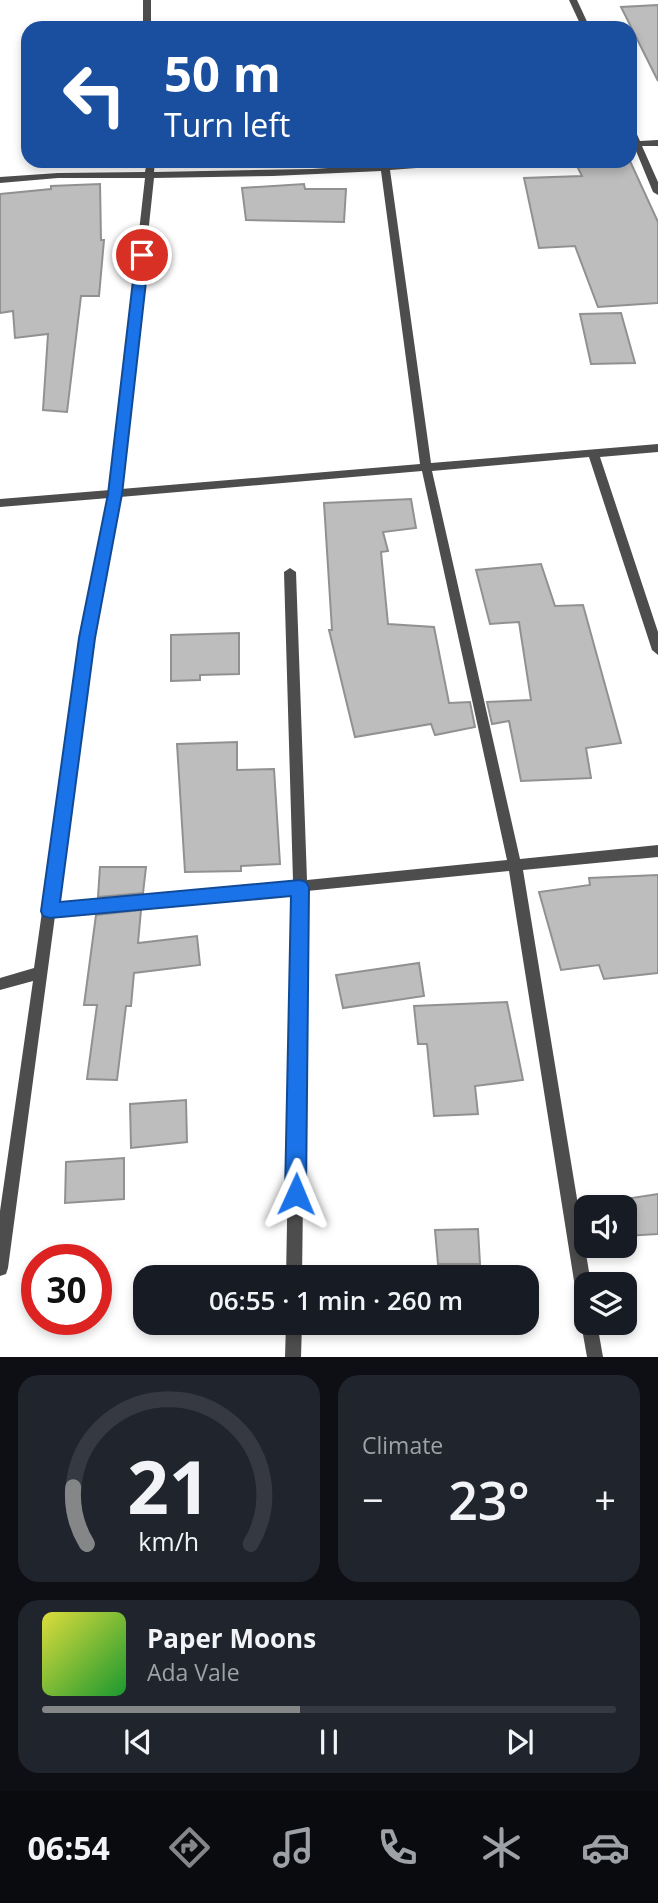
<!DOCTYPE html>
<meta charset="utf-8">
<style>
body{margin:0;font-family:"Open Sans",sans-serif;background:#20242c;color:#f1f3f6;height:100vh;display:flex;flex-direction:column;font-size:26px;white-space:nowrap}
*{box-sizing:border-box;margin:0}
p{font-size:23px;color:#9ea1a6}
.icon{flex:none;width:38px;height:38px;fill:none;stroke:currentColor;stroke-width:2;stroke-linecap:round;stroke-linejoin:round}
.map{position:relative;height:1357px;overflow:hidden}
.details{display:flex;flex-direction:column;gap:18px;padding:18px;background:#0d0f14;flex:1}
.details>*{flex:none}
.hud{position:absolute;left:21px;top:21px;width:616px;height:147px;border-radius:21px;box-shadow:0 4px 10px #0003;background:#1a4fa0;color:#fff;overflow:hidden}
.buttons{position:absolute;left:574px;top:1195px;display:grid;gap:14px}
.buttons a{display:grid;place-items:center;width:63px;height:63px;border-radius:14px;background:#171b24;box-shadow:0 4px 10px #0003;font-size:35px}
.speed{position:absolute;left:21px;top:1244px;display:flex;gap:14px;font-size:35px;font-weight:700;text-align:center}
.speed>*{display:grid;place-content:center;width:91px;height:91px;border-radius:50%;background:#171b24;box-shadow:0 4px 10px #0003;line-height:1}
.speed .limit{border:10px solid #d22;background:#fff;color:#111}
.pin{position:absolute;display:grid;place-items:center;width:60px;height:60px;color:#fff;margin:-30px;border:4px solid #fff;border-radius:50%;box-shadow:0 2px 7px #0007}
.me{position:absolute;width:77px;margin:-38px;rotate:1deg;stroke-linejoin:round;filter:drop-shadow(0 0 5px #0008)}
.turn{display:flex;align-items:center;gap:24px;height:147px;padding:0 28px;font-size:32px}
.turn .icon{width:91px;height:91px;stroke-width:2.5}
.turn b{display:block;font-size:49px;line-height:60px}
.big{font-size:52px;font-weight:600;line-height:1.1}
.details .tile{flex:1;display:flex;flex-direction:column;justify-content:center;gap:10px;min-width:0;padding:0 24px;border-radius:21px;background:#20242c}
.details .dial{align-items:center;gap:0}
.dial svg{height:182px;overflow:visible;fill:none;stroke:#363941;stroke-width:7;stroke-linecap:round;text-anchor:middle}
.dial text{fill:#f1f3f6;stroke:none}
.song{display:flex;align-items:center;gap:21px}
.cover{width:84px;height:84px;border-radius:10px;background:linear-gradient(135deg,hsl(60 70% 55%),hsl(130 70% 35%))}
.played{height:7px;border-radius:4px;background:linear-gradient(90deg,#858687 45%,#363941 45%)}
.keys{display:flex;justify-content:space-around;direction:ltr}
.heat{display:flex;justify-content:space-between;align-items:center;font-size:38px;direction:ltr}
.details .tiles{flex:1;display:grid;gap:18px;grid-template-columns:1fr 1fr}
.tile:last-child{grid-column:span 2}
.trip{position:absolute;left:133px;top:1265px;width:406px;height:70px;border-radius:21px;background:#171b24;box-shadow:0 4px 10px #0003;font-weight:600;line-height:70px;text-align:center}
.dock{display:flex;height:112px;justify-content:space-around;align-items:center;background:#090b0e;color:#9ea1a6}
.dock .icon{width:49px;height:49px}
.dock .current{color:#858687}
.dock b{font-size:32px;color:#f1f3f6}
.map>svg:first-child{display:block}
.building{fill:#bdbdbd;stroke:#919191;stroke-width:2}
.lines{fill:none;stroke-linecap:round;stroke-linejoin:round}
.minor{fill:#4d4d4d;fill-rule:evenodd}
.route{fill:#1a73e8;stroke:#114b97;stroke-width:2}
</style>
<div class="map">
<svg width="658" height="1357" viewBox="0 0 658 1357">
<rect width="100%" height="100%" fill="#fff"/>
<path class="building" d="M658 5V81L621 7Z
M608 161H630L658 222V303L598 307 575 246 539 248 524 178 582 176 576 164Z
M100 184 101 240H104L99 296H81L67 412 43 410 48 334 15 338 13 311 0 313V194L51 189V186Z
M304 184 305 189H346L344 222 246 220 242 188Z
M621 313 635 363 591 364 580 314Z
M411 499 416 528 383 532 388 551 381 552 388 624 434 627 449 703 470 702 475 727 435 735 431 724 355 737 329 630H332L324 503Z
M541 564 555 606 583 605 621 743 586 748 591 778 521 781 509 721 492 724 487 702 531 700 519 622 490 624 476 570Z
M239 633V674L200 675V680L171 681V635Z
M237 742V770L274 769 280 864 241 866V871L185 872 177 744Z
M100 867H146L143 893 98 897Z
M658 875V973L604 979 599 965 561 970 539 892 590 885 589 878Z
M141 910 138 943 197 936 200 965 134 973 131 1006H126L117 1080 87 1079 97 1005H84L96 915Z
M419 963 424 996 343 1008 336 975Z
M507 1002 523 1080 475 1086 478 1114 434 1116 427 1044H418L414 1006Z
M186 1100 187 1142 131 1148 130 1104Z
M124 1158V1199L65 1203 66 1162Z
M658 1194V1234L625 1236V1199Z
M478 1229 480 1264H438L435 1230Z"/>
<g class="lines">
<path class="minor" d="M143 0H151V28H143Z
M569 0H577L590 28H582Z
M630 125 634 128 640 141 658 140V146H642L658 182V195L653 192 634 146 630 147Z
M147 161H155L154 172 312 169 441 161H473L469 164 390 170 431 463 658 444V452L600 457 658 632V655L652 650 589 457 432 471 520 859 658 845V857L523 870 591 1284H586V1314L580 1312 578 1306 509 871 307 891 302 1278H286L293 893 55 916 8 1268 6 1274 0 1276V1211L33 981 0 990V978L34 968 81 638 109 498 0 507V499L110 490 145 178H58L0 183V177L58 173 145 172ZM381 171 420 464 121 489 154 178 273 176ZM422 471 507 860 307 880 296 572 290 568 284 572 293 881 57 904 93 638 120 497Z
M586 1316V1323H597L603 1357H587L581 1323 583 1317Z
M286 1323H302L301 1357H285Z"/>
</g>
<path class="route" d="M142 251 149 255 122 494 95 638 60 902 300 880 306 882 309 887 306 1194 303 1201 296 1204 288 1201 285 1194 291 896 50 918 43 916 41 911 79 638 108 494 136 255Z"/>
</svg>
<div class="buttons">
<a><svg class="icon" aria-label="sound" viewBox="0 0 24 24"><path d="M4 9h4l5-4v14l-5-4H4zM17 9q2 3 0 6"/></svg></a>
<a><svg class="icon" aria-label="layers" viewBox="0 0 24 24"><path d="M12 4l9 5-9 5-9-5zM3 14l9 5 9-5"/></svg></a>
</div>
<div class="speed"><div class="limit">30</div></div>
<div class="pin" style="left:142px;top:255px;background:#d93025"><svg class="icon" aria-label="arrive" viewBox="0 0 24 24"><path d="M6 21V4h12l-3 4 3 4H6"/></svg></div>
<svg class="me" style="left:296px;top:1194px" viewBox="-20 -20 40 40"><path d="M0-17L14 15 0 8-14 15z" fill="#1a73e8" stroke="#fff" stroke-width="4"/></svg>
<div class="trip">06:55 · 1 min · 260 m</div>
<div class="hud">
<div class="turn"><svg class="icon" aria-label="left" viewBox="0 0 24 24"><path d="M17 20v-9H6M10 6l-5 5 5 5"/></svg><div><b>50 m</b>Turn left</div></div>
</div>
</div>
<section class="details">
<div class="tiles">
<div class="tile dial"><svg viewBox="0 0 100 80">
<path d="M14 69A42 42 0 1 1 86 69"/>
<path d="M14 69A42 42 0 0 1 8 44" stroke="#858687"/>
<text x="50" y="56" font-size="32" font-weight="700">21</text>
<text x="50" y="72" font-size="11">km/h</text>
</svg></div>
<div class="tile"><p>Climate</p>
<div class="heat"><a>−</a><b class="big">23°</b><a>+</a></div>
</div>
<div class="tile">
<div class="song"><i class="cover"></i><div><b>Paper Moons</b><p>Ada Vale</p></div></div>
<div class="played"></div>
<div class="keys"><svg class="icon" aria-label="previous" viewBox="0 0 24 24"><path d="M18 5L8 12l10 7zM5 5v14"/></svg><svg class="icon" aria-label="pause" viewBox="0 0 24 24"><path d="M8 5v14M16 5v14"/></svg><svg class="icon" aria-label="next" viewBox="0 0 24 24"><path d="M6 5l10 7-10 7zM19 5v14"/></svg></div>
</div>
</div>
</section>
<nav class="dock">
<b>06:54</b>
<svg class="icon current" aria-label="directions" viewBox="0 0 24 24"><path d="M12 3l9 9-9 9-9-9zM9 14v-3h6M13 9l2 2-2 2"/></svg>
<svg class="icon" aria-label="music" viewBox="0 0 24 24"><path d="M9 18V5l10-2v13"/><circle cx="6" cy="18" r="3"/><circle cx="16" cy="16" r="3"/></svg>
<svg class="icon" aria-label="phone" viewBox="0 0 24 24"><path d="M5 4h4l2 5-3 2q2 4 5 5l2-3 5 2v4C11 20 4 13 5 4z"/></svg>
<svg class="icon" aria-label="climate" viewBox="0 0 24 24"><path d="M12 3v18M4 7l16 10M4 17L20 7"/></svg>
<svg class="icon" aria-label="car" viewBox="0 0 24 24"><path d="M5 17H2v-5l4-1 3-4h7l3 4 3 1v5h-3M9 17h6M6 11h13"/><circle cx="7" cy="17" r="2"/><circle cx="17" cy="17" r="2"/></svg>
</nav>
